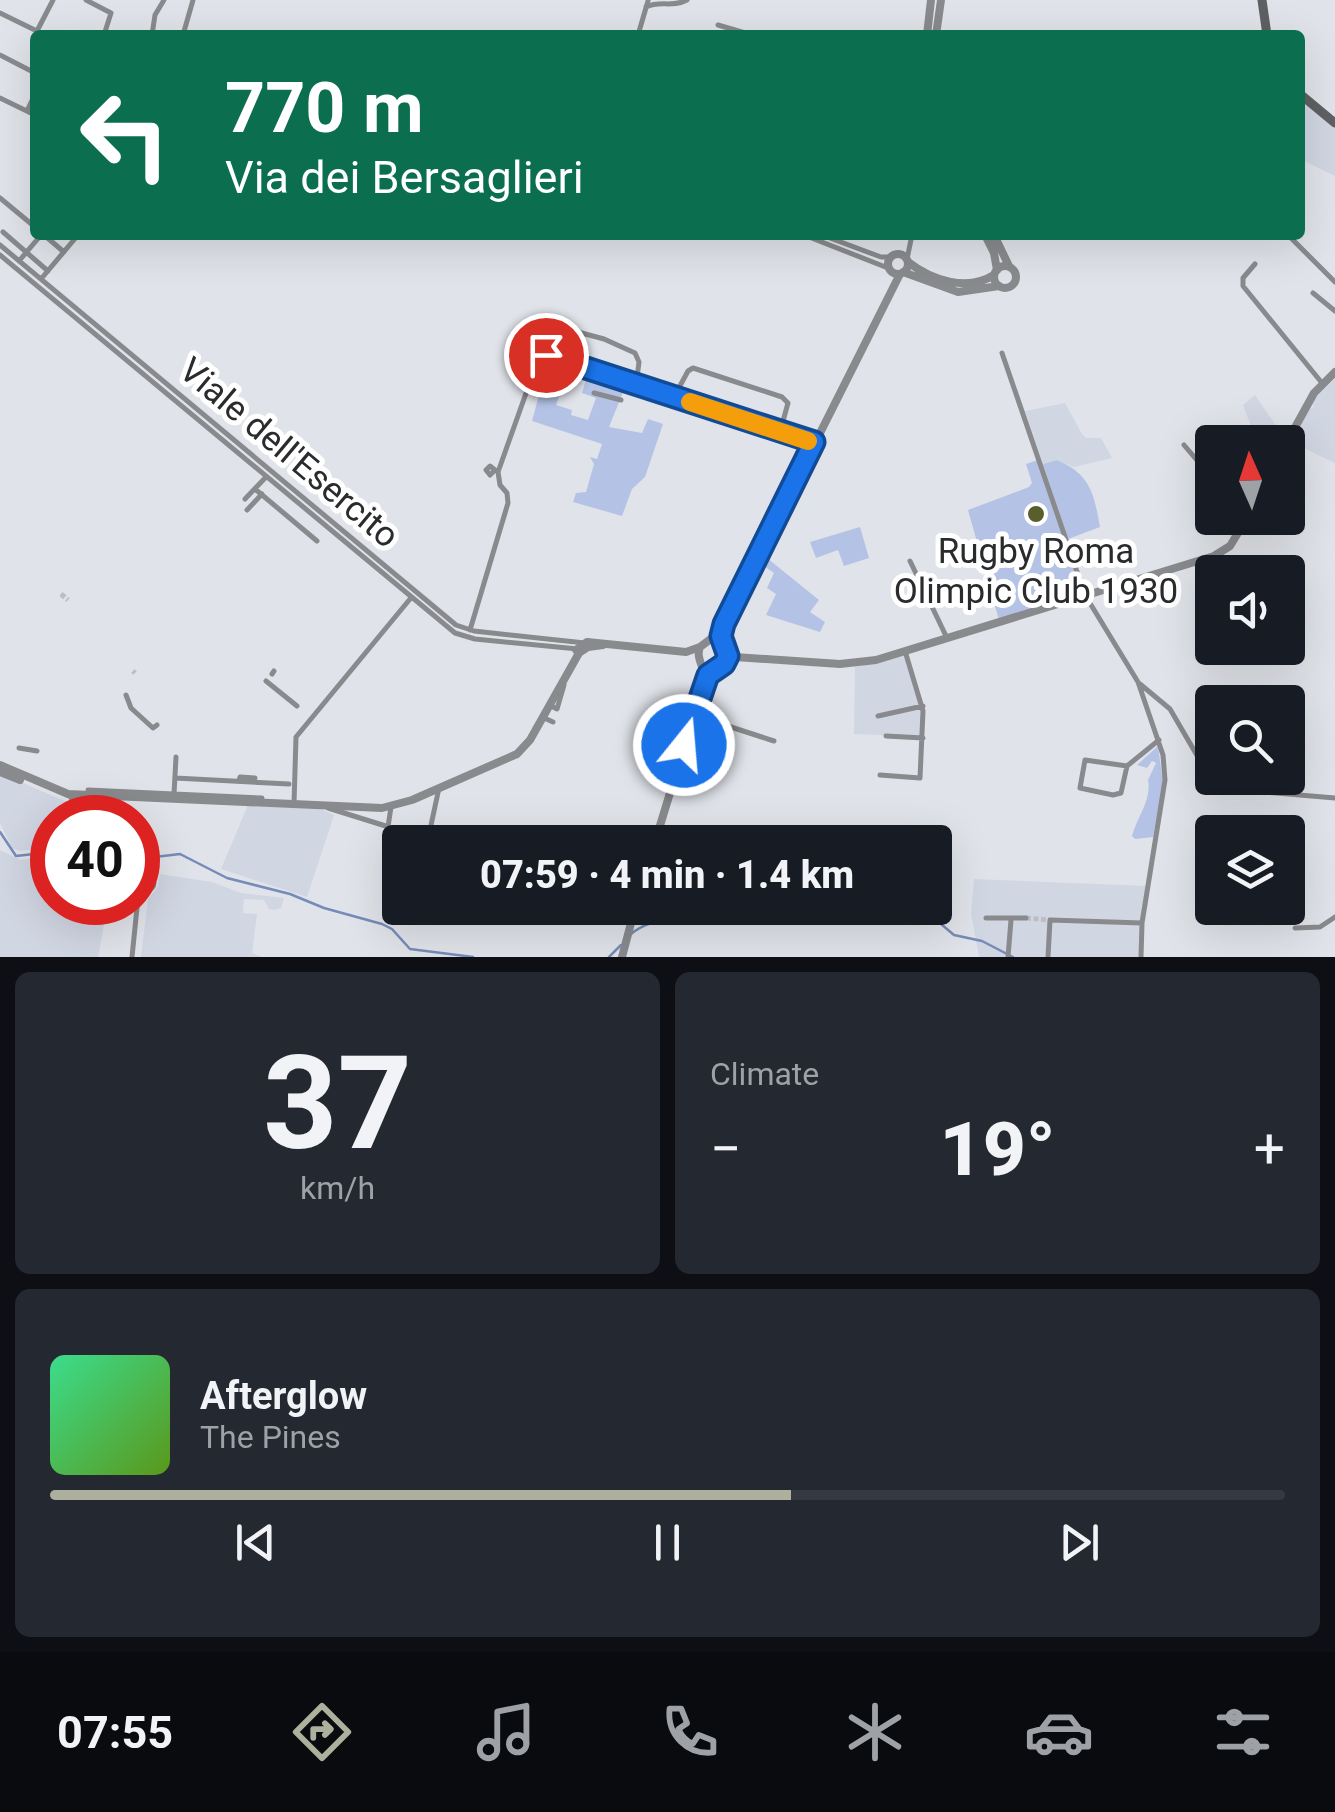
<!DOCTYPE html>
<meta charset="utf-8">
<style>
body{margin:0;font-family:Roboto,sans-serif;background:#242831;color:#f1f3f6;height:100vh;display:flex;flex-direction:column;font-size:38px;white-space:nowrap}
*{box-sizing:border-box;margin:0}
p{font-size:32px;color:#9ea1a6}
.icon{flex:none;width:55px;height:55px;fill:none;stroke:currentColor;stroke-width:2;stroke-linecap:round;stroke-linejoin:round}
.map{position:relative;height:957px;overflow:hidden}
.sheet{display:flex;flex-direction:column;gap:15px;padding:15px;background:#0d0f14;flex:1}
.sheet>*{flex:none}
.banner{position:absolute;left:30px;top:30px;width:1275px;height:210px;border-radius:10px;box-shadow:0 10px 40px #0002;background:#0b6e4f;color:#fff;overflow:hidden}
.needle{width:65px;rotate:357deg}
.fabs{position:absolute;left:1195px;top:425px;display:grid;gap:20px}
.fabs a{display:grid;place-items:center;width:110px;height:110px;border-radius:10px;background:#171b24;box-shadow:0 10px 40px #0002;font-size:50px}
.speed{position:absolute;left:30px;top:795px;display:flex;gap:20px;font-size:50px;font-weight:700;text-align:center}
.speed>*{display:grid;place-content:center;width:130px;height:130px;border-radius:50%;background:#171b24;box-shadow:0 10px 40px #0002;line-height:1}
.speed .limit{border:15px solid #d22;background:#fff;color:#111}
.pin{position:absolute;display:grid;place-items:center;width:85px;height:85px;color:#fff;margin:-42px;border:5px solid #fff;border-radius:50%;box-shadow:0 2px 10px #0007}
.me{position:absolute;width:110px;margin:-55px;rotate:17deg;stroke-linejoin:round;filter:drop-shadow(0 0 8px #0008)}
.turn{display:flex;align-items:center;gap:35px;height:210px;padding:0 30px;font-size:45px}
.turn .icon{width:130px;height:130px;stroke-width:2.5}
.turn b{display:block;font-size:70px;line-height:85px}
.big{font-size:75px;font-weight:800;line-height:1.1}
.sheet .card{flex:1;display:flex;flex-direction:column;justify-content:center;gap:15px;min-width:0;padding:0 35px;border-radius:15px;background:#242831}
.sheet .dial{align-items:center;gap:0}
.dial b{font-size:130px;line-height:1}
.song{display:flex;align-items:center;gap:30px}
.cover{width:120px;height:120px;border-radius:15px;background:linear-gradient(135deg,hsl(150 70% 55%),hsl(90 70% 35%))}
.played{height:10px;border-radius:5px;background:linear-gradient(90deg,#acb09c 60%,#363941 60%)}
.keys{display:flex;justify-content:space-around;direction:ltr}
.heat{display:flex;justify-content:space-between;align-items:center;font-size:55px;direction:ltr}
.sheet .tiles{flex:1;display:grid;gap:15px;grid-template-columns:1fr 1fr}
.card:last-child{grid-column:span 2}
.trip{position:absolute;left:382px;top:825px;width:570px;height:100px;border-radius:10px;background:#171b24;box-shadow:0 10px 40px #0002;font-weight:800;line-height:100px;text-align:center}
.tabs{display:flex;height:160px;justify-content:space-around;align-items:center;background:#090b0e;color:#9ea1a6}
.tabs .icon{width:70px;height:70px}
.tabs .on{color:#acb09c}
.tabs b{font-size:45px;color:#f1f3f6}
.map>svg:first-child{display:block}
.built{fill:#d1d6e3}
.green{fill:#b4c3e5}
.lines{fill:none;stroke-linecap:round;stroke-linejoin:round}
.stream{stroke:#768bb8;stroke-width:2.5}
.minor-tunnel{stroke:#bcbec3;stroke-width:5;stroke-dasharray:5 2.5;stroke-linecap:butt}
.minor{stroke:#898a8d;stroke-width:5}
.tertiary{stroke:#898a8d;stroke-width:8}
.secondary{stroke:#5e6064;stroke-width:9}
.route-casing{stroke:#114b97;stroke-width:25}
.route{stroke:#1a73e8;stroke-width:18}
.slow{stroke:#f59e0b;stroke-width:18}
.poi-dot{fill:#585f2d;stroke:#fff;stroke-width:4}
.labels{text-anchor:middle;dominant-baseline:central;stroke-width:10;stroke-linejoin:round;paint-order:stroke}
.street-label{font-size:35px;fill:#2a2b2d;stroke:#fff}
.poi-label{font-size:35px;fill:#2a2b2d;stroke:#fff}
</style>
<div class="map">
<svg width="1335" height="957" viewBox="0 0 1335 957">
<rect width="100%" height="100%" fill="#e0e3e9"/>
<path class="built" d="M1300 96 1335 126V176L1300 159Z
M1335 379V463L1293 443 1308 410 1314 407 1311 403 1316 396Z
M1255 395 1285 439 1284 442H1257L1243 405Z
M1065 403 1082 434 1086 438H1101L1112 458 1074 467 1057 460 1043 464 1025 411Z
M905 653 921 708V737L854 734 855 667Z
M0 773 67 802 65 805 75 807 81 817 52 818V847L20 851 12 848 0 823Z
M248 805 316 807 334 815 307 897 221 869Z
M0 850 21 860 52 855V902L107 908 98 957H0Z
M160 874 212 882 241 893 284 898 281 908 275 910 269 909 264 900 244 899 243 913 257 914 252 953 262 957H141L148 899 158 887Z
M974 879 1146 886 1139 957H979L971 913Z"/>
<path class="green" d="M588 373 626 385 609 427 642 433 648 419 663 424 645 477 632 489 622 516 573 502 576 493 586 492 594 464 590 457 597 459 602 444 532 421 539 395 545 396 548 386 561 391 556 405 572 410 571 415 588 420 596 398 582 393Z
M1038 460 1077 578 1058 584 1062 600 999 620 968 510 1029 487 1032 483 1026 464Z
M1057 460C1090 474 1094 493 1100 527L1068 539 1043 464Z
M860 527 869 558 844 566 838 550 816 558 810 542Z
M762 554 819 600 810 612 825 622 820 632 766 615 776 594 767 588 774 573 758 562Z
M1158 746 1163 783 1153 837 1135 839 1132 836C1137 817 1152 800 1148 780L1156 763 1152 761 1147 768 1137 765Z"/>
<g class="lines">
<path class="stream" d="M0 832 16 856 52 852
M138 859 180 854 227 878 290 894 324 908 382 924 392 929 410 949 473 957
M922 908 954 935 982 941 1013 957
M631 934C670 900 771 927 821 920 833 918 846 911 858 908
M609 957 621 945"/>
<path class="minor-tunnel" d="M61 594 68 600
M133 671 135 673
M1026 918 1050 920"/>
<path class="minor" d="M86 0 111 13 104 35
M646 7C660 0 672 8 687 0
M0 13 45 35
M718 25 752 35
M37 31 53 0
M152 35 155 15 164 0
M183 35 193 0
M638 35 648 1
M0 55 35 73
M0 98 35 115
M27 111 35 94
M0 198 35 227
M3 232 48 271
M44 235 64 252
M804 235 888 268
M822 235 881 257H891
M1288 235 1335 282
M0 245 456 625 474 631 585 643
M0 255 455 633 475 639 578 649
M907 259 912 235
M19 261 41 235
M1255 264 1243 278V286L1322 383
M41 279 78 235
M1313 293 1335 311
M1002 353 1085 595 1138 682 1163 755 1165 780 1142 923 1141 957
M537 354 552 325 604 339 635 353 639 362 637 378 644 385
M594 393 621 400
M674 397 688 371 693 368 782 397 788 403 780 432
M1184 445 1212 478
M490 466 495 470 490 475 486 470Z
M255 489 317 541
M245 499 266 477
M247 510 262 494
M910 561 947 638
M470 630 508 503 507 493 500 485 498 472 540 354 814 443
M272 674 274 671
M266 681 297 706
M1140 684 1170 709 1216 788 1335 798
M126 695 131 708 153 728 157 725
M549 705 557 709 564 685
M694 715 774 741
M878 716 923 706
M542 717 553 722
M886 736 923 738
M19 748 37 751
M1127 766 1085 760 1080 788 1113 795 1121 793 1127 766 1159 740
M880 775 920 778 923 711 905 651
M175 778 289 784
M239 781 240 777 255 778
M88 790 174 794 176 757
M68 794 87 818
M174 794 262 798
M294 804 296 737 410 599
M328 808 437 842
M388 827 391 807
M428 839 439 788
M140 883a7 7 0 1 1 14 0a7 7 0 1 1-14 0Z
M986 918H1026
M1295 928 1320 927 1335 917
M132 957 138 898 143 889
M1008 957 1011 920
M1048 957 1050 920 1142 923"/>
<path class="tertiary" d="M927 35 931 0
M936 35 941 0
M985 235 994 253 997 270
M994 235 1009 266
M888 264a10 10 0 1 1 20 0a10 10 0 1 1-20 0Z
M908 262C931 280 967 292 994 275
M994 277a11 11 0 1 1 22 0a11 11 0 1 1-22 0Z
M903 272 958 292 999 286
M1287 442 1314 393 1335 372
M722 630 728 652 726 663
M700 647C695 659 706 668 704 680
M576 650 587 642 686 652 700 647 720 632 900 274
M0 765 68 794 382 808 412 800 517 754 530 740 579 653 588 647 603 645
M0 772 20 780
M655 842 703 685 709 673 735 657 840 664 876 660 1214 556 1230 546 1247 518
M622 957 635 908"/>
<path class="secondary" d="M1262 0 1267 35
M1300 94 1335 123"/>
</g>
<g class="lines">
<g class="route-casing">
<path id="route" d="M546 355 814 442 724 624 721 636 728 656 724 664 708 675 684 745"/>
</g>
<use href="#route" class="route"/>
<path class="slow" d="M690 402 808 441"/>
</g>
<circle class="poi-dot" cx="1036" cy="514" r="10"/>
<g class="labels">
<g class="street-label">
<text transform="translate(289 453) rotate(40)">Viale dell'Esercito</text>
</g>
<g class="poi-label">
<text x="1036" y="551">Rugby Roma<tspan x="1036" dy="40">Olimpic Club 1930</tspan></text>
</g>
</g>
</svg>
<div class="fabs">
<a><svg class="needle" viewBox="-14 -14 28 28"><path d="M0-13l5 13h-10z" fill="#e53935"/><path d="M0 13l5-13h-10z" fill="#9ea1a6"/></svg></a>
<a><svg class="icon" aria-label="sound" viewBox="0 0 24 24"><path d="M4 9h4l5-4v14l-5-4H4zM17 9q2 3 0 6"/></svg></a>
<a><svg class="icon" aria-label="search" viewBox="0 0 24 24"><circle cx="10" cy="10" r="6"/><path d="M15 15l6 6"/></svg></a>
<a><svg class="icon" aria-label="layers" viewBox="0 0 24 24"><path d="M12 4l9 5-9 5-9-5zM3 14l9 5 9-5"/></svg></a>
</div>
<div class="speed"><div class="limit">40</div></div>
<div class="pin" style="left:546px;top:355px;background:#d93025"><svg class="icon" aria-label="arrive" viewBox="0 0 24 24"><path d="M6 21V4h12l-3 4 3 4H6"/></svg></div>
<svg class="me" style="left:684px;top:745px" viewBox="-20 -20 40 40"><circle r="17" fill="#1a73e8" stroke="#fff" stroke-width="3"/><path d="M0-11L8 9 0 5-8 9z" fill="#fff"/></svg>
<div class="trip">07:59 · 4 min · 1.4 km</div>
<div class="banner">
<div class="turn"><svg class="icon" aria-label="left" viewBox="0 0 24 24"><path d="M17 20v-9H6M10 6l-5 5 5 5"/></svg><div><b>770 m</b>Via dei Bersaglieri</div></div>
</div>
</div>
<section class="sheet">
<div class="tiles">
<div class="card dial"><b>37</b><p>km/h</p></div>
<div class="card"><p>Climate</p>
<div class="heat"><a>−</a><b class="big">19°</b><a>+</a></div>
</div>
<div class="card">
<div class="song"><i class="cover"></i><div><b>Afterglow</b><p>The Pines</p></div></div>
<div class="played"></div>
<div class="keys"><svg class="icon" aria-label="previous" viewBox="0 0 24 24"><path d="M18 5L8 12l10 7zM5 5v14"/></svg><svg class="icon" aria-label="pause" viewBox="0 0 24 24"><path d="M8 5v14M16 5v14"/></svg><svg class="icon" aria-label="next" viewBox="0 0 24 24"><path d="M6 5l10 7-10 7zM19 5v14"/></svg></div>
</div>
</div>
</section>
<nav class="tabs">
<b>07:55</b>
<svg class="icon on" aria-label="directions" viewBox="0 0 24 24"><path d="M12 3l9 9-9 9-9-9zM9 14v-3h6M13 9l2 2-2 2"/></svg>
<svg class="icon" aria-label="music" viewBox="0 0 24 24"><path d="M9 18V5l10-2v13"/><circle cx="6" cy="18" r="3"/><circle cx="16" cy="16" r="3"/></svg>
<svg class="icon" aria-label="phone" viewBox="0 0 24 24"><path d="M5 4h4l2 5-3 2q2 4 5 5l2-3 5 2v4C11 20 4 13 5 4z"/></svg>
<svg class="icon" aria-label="climate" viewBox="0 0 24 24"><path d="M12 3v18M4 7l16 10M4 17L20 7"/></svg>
<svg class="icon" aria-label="car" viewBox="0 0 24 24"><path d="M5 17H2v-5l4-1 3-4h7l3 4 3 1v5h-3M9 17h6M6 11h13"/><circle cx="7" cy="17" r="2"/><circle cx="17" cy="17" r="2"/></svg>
<svg class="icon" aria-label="filters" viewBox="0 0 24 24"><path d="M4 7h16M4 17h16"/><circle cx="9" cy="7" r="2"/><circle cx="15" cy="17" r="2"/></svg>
</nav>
